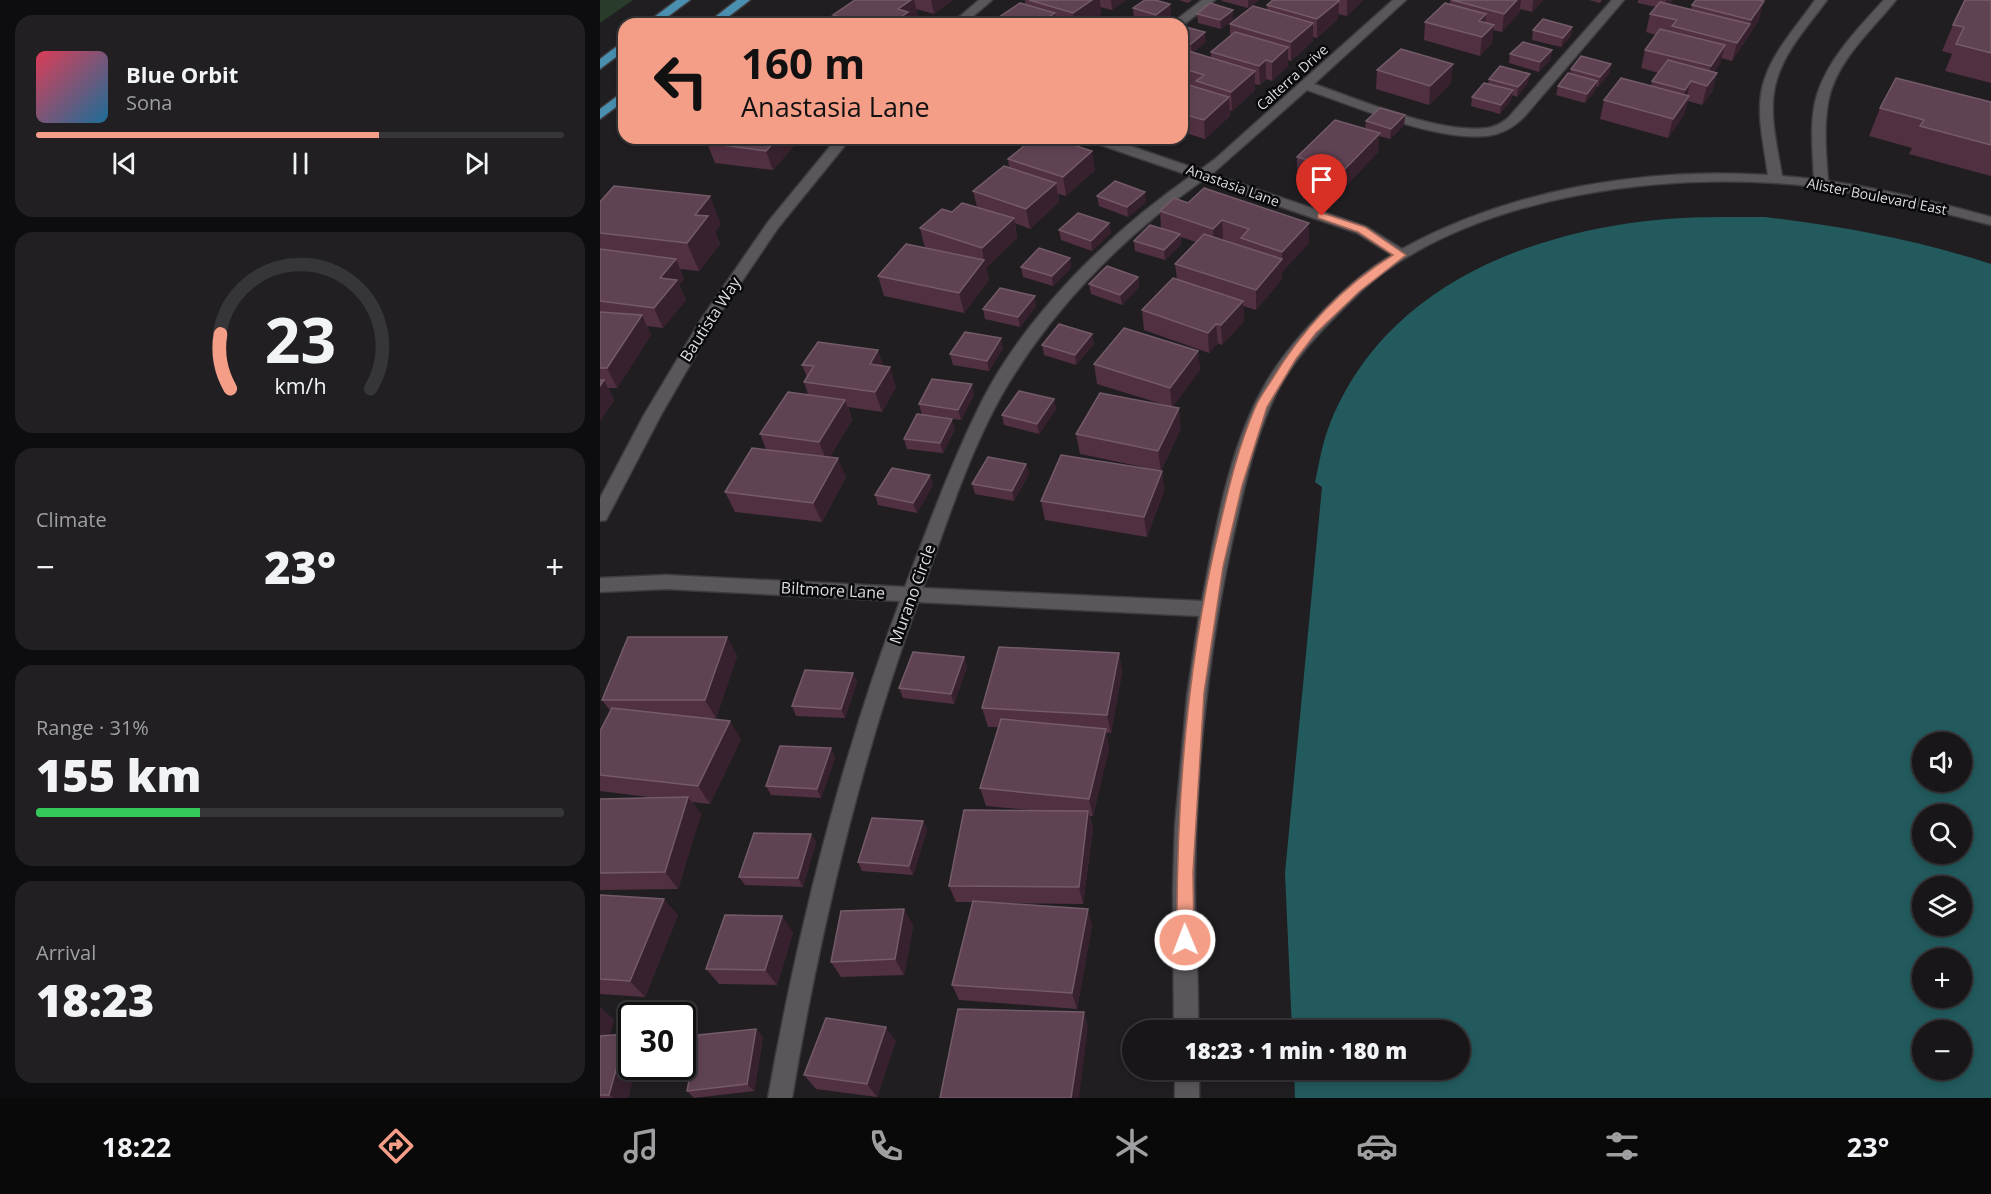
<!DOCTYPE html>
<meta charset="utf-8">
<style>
body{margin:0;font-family:"Open Sans",sans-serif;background:#211f22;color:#f1f3f6;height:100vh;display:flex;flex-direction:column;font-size:22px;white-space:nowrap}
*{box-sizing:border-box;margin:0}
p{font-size:20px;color:#9f9fa2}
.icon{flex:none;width:33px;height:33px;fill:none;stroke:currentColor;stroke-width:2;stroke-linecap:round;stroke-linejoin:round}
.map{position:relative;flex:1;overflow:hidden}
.drawer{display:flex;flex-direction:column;gap:15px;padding:15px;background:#0d0c0e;width:600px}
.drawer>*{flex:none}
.banner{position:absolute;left:18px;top:18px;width:570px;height:126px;border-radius:18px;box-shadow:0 3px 9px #0003,0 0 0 2px #363538;background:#f49e88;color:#111;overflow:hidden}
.fabs{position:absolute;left:1312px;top:732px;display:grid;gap:12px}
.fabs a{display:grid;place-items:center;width:60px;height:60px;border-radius:50%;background:#181619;box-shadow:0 3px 9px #0003,0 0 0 2px #363538;font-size:30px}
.speed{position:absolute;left:18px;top:1002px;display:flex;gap:12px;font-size:30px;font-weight:700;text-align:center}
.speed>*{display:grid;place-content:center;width:78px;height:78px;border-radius:50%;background:#181619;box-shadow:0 3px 9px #0003,0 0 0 2px #363538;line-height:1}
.speed .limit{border:3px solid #111;border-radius:9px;background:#fff;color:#111}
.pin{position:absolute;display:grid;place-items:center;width:51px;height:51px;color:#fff;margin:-62px -26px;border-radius:50% 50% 50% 0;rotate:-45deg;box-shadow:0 0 6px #0007}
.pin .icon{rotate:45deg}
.me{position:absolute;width:66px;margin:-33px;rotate:359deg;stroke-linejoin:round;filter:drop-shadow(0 0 4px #0008)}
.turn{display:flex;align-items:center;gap:21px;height:126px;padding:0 24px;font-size:27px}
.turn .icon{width:78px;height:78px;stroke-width:2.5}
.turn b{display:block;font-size:42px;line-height:51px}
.big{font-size:45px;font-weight:800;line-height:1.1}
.drawer .tile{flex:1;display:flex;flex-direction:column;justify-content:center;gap:9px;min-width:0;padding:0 21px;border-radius:18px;background:#211f22}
.drawer .dial{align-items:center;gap:0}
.dial svg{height:156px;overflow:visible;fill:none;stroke:#363538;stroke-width:7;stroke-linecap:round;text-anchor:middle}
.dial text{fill:#f1f3f6;stroke:none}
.song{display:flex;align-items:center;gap:18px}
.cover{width:72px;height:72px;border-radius:9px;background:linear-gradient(135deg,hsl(350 70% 55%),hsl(200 70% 35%))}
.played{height:6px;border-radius:3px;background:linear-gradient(90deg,#f49e88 65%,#363538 65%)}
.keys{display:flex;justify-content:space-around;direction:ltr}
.heat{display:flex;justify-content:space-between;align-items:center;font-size:33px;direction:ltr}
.charge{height:9px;border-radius:4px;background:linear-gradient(90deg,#34c759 31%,#363538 0)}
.trip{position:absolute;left:522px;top:1020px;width:348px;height:60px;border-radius:30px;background:#181619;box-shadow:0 3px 9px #0003,0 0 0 2px #363538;font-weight:800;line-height:60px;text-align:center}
.menu{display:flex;height:96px;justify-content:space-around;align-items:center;background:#0a090a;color:#9f9fa2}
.menu .icon{width:42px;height:42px}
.menu .active{color:#f49e88}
.menu b{font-size:27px;color:#f1f3f6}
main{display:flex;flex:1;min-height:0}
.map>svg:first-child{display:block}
.green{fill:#293b2a}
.water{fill:#225a5d;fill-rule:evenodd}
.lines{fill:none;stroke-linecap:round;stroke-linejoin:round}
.minor-casing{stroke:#3d3b3e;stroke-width:3}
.major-casing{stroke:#3d3b3e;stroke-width:3}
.minor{fill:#5a575b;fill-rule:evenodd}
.major{fill:#4a8fb0;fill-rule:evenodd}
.wall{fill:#513042}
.shaded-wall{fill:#37212e}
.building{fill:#604353;stroke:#745b69;stroke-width:1.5}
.route{fill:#f49e88;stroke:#9f6758;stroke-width:1.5}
.labels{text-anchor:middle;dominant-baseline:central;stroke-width:5;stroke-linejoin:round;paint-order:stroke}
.far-street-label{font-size:14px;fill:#dfdddf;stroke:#09080a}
.street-label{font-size:16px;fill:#dfdddf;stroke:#09080a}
</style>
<main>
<section class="drawer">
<div class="tile">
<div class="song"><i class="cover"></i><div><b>Blue Orbit</b><p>Sona</p></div></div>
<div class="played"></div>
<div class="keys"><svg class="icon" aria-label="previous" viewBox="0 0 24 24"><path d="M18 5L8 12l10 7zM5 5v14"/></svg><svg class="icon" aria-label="pause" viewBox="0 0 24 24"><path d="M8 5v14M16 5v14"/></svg><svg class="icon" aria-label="next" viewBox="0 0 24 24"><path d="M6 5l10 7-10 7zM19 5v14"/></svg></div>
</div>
<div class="tile dial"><svg viewBox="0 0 100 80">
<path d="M14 69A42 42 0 1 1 86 69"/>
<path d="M14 69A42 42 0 0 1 9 41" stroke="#f49e88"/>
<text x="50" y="56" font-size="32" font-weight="700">23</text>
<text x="50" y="72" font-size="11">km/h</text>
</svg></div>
<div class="tile"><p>Climate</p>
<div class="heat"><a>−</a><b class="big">23°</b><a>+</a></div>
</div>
<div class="tile"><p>Range · 31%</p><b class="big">155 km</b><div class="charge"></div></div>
<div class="tile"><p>Arrival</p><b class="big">18:23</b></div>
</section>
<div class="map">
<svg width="1391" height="1098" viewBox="0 0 1391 1098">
<rect width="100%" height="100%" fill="#201e21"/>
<path class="green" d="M0 0H33L0 23Z"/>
<path class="water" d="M1165 217C1242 226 1317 240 1391 264V1098H695L694 1070H860V1030H692L685 873 722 487 715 482C719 464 722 445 728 429 779 294 913 237 1046 221 1085 216 1125 217 1165 217ZM1323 742H1362V782H1323ZM1323 814H1362V854H1323ZM1323 886H1362V926H1323ZM1323 958H1362V998H1323ZM1362 1030V1070H1323V1030Z"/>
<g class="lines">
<g class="minor-casing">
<path id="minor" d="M379 0H392L364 24H351Z
M602 0H615L582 26 571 24Z
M793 0H806L714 84C761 100 838 134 887 128 895 127 902 123 908 118L1012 0H1024L924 117C914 127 902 134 887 136 835 141 757 107 707 90L612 174 767 227 802 249C911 189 1045 167 1168 175 1164 144 1154 108 1165 78 1175 49 1198 25 1215 0H1227C1209 25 1186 49 1177 79 1167 109 1177 145 1182 176L1214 179C1213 152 1209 121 1217 95 1228 59 1259 27 1284 0H1296C1272 30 1238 59 1229 98 1223 125 1226 153 1228 181 1283 189 1337 202 1391 217V225C1328 209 1265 192 1200 185 1067 172 896 193 784 272 766 285 751 301 736 316 712 340 689 366 675 396 653 442 643 493 632 542 609 649 597 761 595 872 594 925 599 978 598 1030H574L573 890 575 826 587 696 599 616 318 602C260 762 220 930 192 1098H168C198 929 240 762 300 601L66 589 0 592V578L66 575 305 587C329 524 352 461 382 401 427 313 511 232 591 176L489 141 487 138H507L600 170 615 159ZM603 180 757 233 792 255C767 269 747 287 727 307 702 332 679 358 662 390 628 451 615 533 602 601L323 588C346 525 368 456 400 398 449 311 522 237 603 180Z
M237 138H251L178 228 117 318 61 415 6 520 0 521V498L44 415 102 318 168 222Z
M575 1070H599V1098H575Z"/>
</g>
<g class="major-casing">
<path id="major" d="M77 0H90L58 24H45Z
M137 0H150L119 24H106Z
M24 41V51L0 69V59Z
M24 91V101L0 119V109Z"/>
</g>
<use href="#minor" class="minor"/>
<use href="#major" class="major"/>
</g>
<path class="wall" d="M255 0H353L334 14 316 9 318 16 310 22 311 24H236L233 15Z
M425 0H526L512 10 500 7 501 14 486 24H393V21L425 4Z
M579 0H592L588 3Z
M622 0H659L648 8 622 1Z
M673 0H763L747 16 738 14V19L717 38 713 37V41L691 61 688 60V66L672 81 666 79 660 85 655 84V90L632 111 630 110V116L605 139 582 132V26L606 42 593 52 611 58V52L630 36V24L667 10V5Z
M850 0H943L932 12 920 9 919 13 902 32 893 30 892 43 880 56 824 40 825 22 850 4Z
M989 0H1002L1000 3Z
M1038 0H1073L1069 4 1091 9 1092 5 1159 20 1132 61 1121 58 1120 64 1114 72 1117 73 1112 92 1102 105 1088 101 1084 115 1068 138 1000 119 1004 100 1051 86 1052 81 1059 73 1041 68 1045 50 1056 35 1046 32 1050 14 1056 7 1038 3Z
M1391 0V83L1345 71 1352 54 1342 51 1353 25Z
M570 4 571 14 557 24 534 18 533 8Z
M597 14 633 19 621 29 598 23Z
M972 27 971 36 961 47 932 40 933 30Z
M952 50 950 60 939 72 909 63 910 54Z
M1011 64 1009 74 998 87 996 86 995 91 985 103 956 95 958 86 970 74 971 69Z
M777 70 851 83 829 105 776 89Z
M889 79 928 83 917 97 912 95 911 100 900 114 871 106 872 97 888 84Z
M1391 102V176L1309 154 1312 148 1269 136 1280 108Z
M805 115 804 125 790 139 779 136 778 152 742 190 697 176V157L765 129 766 121Z
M201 138 173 170 115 163 107 143Z
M408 159 495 170 466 196 458 194 459 202 430 229 415 223 417 238 386 268 389 280 364 313 284 296 278 276 325 248 320 228 352 212 377 207 373 191 409 167Z
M497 196 546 202 528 217 499 206Z
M574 198 709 243 682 272V279L656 310 643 306 644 321 622 345 618 343 609 353 544 330 542 310 577 279 575 264 596 242 581 237V244L565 260 535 251 534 241 561 228 560 211Z
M0 202 121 224 115 232 120 244 99 271 80 269 84 279 79 285 86 300 63 328 47 326 51 335 17 388H8L14 400 0 421Z
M459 230 511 233 492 251 461 240Z
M470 258 471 268 453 286 423 277 421 267Z
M538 277 539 287 522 305 491 294 489 284Z
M436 306 420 327 385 319 383 309Z
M494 344 476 365 444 355 442 345Z
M403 348 389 371 353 365 350 354Z
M598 351 600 370 572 407 581 428 561 471H562L564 491 547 537 445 520 441 501 557 470 480 454 476 434 565 405 497 384 494 364Z
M202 365 283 366 296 387 282 412 248 407 252 420 230 457 246 477 222 522 135 512 125 492 166 449 160 434 208 395 204 382 207 377Z
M374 394 361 420 322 415 319 404Z
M454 399 456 409 439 434 404 425 402 415Z
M355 429 343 453 307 449 304 439Z
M426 464 429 474 414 501 375 494 372 484Z
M333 485 317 513 278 505 275 495Z
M127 637 137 656 116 718H102L141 739 110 804 92 802 101 814 78 889 0 890V799L56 798 0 791V731L11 712 2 700Z
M519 653 522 672 511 733H506L509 748 493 816H490L493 829 483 904 394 903 492 925 477 1009 359 1000 352 985 373 902H356L349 886 439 811 386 806 380 788 399 727H388L382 708Z
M364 657 367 667 354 704 303 698 299 688Z
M253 673 257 682 245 718 196 716 192 706Z
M231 748 235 758 221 798 171 795 166 786Z
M323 821 327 830 313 875 262 871 258 862Z
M211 834 216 842 203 887 145 885 139 877Z
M0 895 78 915 45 997 0 994Z
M304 909 313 926 304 975 241 977 231 962Z
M182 916 193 933 177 985 119 984 106 969Z
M0 1007 14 1020 9 1035 26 1034 32 1039V1066H36L28 1098H0Z
M156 1029 163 1037 154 1091 94 1098 87 1091Z
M296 1041 277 1097 216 1089 204 1075Z"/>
<path class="shaded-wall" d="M311 0H314L318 16 310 22 311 24H291L298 9Z
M331 0H353L334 14Z
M492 0H500L501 14 486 24H474L473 13Z
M511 0H526L512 10Z
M648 0H659L648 8Z
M747 0H763L747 16Z
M917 0H921L919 13 902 32 904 14Z
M933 0H943L932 12Z
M1066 0H1073L1064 10Z
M739 1 738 19 717 38V19Z
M1164 1 1159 20 1132 61 1137 43Z
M570 4 571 14 557 24 556 15Z
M633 10V19L621 29 620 20Z
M455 13 456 24H439Z
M886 14 884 32 879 21Z
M713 23V41L691 61V42Z
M894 25 892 43 880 56 882 37Z
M972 27 971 36 961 47 963 38Z
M605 32 606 42 592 53 591 44Z
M1125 45 1120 64 1106 85 1111 66Z
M688 47V66L672 81V62Z
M952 50 950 60 939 72 940 62Z
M666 60V79L660 85 659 66Z
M853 64 851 83 829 105 830 86Z
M1011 64 1009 74 998 87 1000 77Z
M655 71V90L632 111 631 92Z
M1117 73 1112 92 1102 105 1107 86Z
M930 74 928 83 917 97 918 87Z
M997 81 995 91 985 103 987 94Z
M1091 81 1086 100 1089 96 1084 115 1068 138 1073 119 1080 108 1085 90Z
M913 90 911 100 900 114 901 105Z
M629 97 630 116 605 139 604 120Z
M805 115 804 125 790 139 791 129Z
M780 133 778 152 742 190 743 171Z
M178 138H201L173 170 166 151Z
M492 151 495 170 466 196 463 177Z
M456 183 459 202 430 229 426 209Z
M545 192 546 202 528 217 527 207Z
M110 196 121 224 115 232 120 244 99 271 87 243 95 215Z
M414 218 417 238 386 268 389 280 364 313 359 293 384 261 382 248Z
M622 220 623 240 614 249 613 229Z
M509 223 511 233 492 251 491 241Z
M709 223V243L682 272V252Z
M580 234 581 244 565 260 564 250Z
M470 258 471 268 453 286 452 276Z
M76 259 84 279 79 285 86 300 63 328 54 308 60 278Z
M682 259V279L656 310V290Z
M538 277 539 287 522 305 520 295Z
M435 296 436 306 420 327 418 317Z
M643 301 644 321 622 345 621 325Z
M42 315 51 335 17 388 7 368Z
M616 324 618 343 609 353 608 333Z
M492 334 494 344 476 365 475 355Z
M401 338 403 348 389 371 387 361Z
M278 350 285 370 270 364Z
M598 351 600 370 572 408 570 388Z
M290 367 296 387 282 412 275 392Z
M4 380 14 400 0 421V386Z
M372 384 374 394 361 420 358 410Z
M454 399 456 409 439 434 437 424Z
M245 400 252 420 227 462 219 442Z
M579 408 581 428 561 471 558 451Z
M352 419 355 429 343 453 340 443Z
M238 458 246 477 222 522 213 503Z
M426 464 429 474 414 501 412 491Z
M562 471 564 491 547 537 544 517Z
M330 475 333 485 317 513 313 503Z
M127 637 137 656 116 718 105 700Z
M519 653 522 672 511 733 507 715Z
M364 657 367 667 354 704 351 694Z
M253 673 257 682 245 718 241 709Z
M130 721 141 739 110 804 98 786Z
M506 729 509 748 493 816 489 799Z
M231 748 235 758 221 798 217 789Z
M88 797 101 814 78 889 65 872Z
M488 811 493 829 483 904 479 887Z
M323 821 327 830 313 875 309 866Z
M211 834 216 842 203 887 198 878Z
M64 899 78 915 45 997 30 981Z
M304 909 313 926 304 975 295 959Z
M488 909 492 925 477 1009 472 993Z
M182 916 193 933 177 985 165 970Z
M0 1007 14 1020 5 1051 0 1047Z
M484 1012 488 1027 479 1098H471Z
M286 1027 296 1041 277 1097 267 1084Z
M156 1029 163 1037 154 1091 147 1084Z
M26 1034 32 1039V1066H36L28 1098H13L9 1095Z"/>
<path class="building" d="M255 0H311L298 9 308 12 291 24H269L233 15Z
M429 0H492L473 13Z
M545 0H555L570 4 556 15 533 8Z
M673 0H736L739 1 717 19 667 5Z
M852 0H917L904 14Z
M1096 0H1158L1164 1 1151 20 1092 5Z
M1365 0H1391V53L1356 44 1364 27 1353 25Z
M1060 2 1150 24 1137 43 1072 26 1077 20 1050 14Z
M420 3 455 13 439 24H402L393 21Z
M610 3 633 10 620 20 597 14Z
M845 3 886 14 879 21 894 25 882 37 825 22Z
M653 6 713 23 691 42 630 24Z
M519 19 535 24H512Z
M943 19 972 27 963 38 933 30Z
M216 22 228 24H213Z
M582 26 605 32 591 44 582 41Z
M1060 29 1125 45 1111 66 1045 50Z
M635 32 688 47 672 62 666 60 659 66 611 52Z
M923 42 952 50 940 62 910 54Z
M582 49 655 71 631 92 596 81 604 75 582 68Z
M801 49 853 64 830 86 777 70Z
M981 56 1011 64 1000 77 971 69Z
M1068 60 1117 73 1107 86 1091 81 1085 90 1052 81Z
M900 66 930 74 918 87 889 79Z
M968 73 997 81 987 94 958 86Z
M1021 78 1089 96 1073 119 1004 100Z
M1296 78 1391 102V145L1320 126 1324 120 1280 108Z
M582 83 629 97 604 120 582 114Z
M884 83 913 90 901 105 872 97Z
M780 108 805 115 791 129 766 121Z
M735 120 780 133 743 171 697 157Z
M112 138H178L166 151 107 143Z
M434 138H452L492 151 463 177 408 159Z
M404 166 456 183 426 209 373 191Z
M515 181 545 192 527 207 497 196Z
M14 186 110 196 95 215 108 216 87 243 0 233V202Z
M604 188 709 223 682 252 641 238 649 229 622 220 613 229 560 211 574 198 588 203Z
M362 203 414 218 382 248 320 228 342 209 352 212Z
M478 213 509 223 491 241 459 230Z
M550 225 580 234 564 250 534 241Z
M604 234 682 259 656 290 575 264Z
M306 244 384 260 359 293 278 276Z
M439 248 470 258 452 276 421 267Z
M0 249 76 259 60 278 77 280 54 308 0 301Z
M507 266 538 277 520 295 489 284Z
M573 278 643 301 621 325 616 324 608 333 542 310Z
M400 288 435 296 418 317 383 309Z
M0 312 42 315 7 368H0Z
M459 324 492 334 475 355 442 345Z
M524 328 598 351 570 388 494 364Z
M365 332 401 338 387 361 350 354Z
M218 342 278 350 270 364 290 367 275 392 204 382 214 366 202 365Z
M332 379 372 384 358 410 319 404Z
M0 380H4L0 386Z
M419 391 454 399 437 424 402 415Z
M188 392 245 400 219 442 160 434Z
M500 393 579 408 558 451 476 434Z
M317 414 352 419 340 443 304 439Z
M152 448 238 458 213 503 125 492Z
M461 455 562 471 544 517 441 501Z
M388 457 426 464 412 491 372 484Z
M292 468 330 475 313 503 275 495Z
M28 637H127L105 700H2Z
M399 647 519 653 507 715 382 708Z
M313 652 364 657 351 694 299 688Z
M205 670 253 673 241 709 192 706Z
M12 708 130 721 98 786 0 775V731Z
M401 719 506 729 489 799 380 788Z
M180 746 231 748 217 789 166 786Z
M88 797 65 872 0 873V799Z
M364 810 488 811 479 887 349 886Z
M272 818 323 821 309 866 258 862Z
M154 833 211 834 198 878 139 877Z
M0 895 64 899 30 981 0 979Z
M373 901 488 909 472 993 352 985Z
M304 909 295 959 231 962 241 911Z
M125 915 182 916 165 970 106 969Z
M358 1009 484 1012 471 1098H340Z
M226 1018 286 1027 267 1084 204 1075Z
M156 1029 147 1084 87 1091 98 1035Z
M26 1034 9 1095H0V1036Z"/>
<path class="route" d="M722 213 765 227 806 255 760 291 716 333 696 359 667 407 642 486 623 567 604 693 593 872 594 940 591 946 585 948 579 946 577 940C576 801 587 660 620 525 629 486 639 445 655 408 659 398 666 389 671 381 701 331 743 285 793 255L758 232 718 218V214Z"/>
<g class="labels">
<g class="far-street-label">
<text transform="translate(692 77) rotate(-42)">Calterra Drive</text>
<text transform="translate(633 185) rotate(20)">Anastasia Lane</text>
<text transform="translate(1277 196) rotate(11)">Alister Boulevard East</text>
</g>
<g class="street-label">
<text transform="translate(110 319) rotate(-57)">Bautista Way</text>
<text transform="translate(233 590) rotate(3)">Biltmore Lane</text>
<text transform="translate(312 594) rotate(-70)">Murano Circle</text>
</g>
</g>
</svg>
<div class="fabs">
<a><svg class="icon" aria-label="sound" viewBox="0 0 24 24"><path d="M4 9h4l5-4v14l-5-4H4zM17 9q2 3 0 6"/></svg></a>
<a><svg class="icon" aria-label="search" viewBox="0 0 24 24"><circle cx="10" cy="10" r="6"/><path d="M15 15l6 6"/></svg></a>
<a><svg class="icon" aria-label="layers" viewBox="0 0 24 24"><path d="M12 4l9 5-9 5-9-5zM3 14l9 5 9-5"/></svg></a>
<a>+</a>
<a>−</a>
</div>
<div class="speed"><div class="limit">30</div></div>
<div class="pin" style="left:722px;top:216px;background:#d93025"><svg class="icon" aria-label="arrive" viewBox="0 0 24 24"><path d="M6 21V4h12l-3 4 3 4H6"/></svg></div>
<svg class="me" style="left:585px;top:940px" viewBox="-20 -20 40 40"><circle r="17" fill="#f49e88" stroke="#fff" stroke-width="3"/><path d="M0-11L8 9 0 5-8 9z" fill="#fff"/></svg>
<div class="trip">18:23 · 1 min · 180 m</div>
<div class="banner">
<div class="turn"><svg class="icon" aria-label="left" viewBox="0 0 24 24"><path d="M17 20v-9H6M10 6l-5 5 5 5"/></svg><div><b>160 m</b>Anastasia Lane</div></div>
</div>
</div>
</main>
<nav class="menu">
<b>18:22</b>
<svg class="icon active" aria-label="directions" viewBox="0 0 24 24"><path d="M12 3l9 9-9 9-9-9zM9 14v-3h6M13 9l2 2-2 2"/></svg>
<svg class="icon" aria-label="music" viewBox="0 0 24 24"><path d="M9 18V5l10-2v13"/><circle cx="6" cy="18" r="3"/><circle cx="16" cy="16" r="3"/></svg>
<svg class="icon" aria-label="phone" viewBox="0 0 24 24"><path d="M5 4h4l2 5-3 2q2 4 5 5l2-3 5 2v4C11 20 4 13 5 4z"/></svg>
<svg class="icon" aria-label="climate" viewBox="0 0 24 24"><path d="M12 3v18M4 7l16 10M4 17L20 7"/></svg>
<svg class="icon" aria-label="car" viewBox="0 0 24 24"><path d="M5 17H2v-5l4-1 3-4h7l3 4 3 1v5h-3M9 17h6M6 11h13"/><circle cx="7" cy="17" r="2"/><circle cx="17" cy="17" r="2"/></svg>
<svg class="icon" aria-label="filters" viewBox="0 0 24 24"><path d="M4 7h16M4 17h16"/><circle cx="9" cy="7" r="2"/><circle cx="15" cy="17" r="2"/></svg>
<b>23°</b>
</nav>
